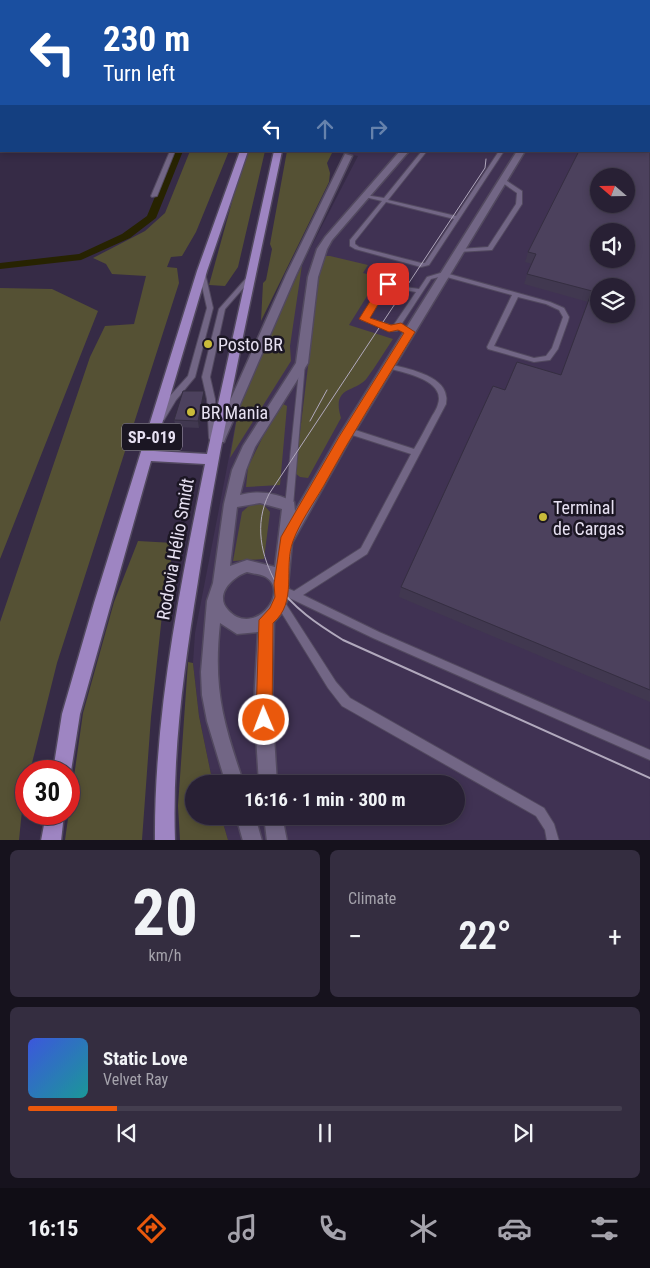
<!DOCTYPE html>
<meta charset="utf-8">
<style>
body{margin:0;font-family:"Roboto Condensed",sans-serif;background:#342d40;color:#f1f3f6;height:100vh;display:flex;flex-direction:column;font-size:19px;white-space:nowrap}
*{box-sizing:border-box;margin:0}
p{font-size:16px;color:#a5a3ac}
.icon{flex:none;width:28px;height:28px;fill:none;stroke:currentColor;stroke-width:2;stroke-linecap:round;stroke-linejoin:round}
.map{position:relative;height:840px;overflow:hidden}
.side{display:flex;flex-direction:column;gap:10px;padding:10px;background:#16121d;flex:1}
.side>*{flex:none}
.hud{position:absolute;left:0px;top:0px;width:650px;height:152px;box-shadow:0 2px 8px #0003,0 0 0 1px #443e4f;background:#1a4fa0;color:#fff;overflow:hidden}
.needle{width:32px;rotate:290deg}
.fabs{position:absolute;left:590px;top:168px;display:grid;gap:10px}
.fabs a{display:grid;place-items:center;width:45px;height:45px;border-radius:50%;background:#282034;box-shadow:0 2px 8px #0003,0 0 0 1px #443e4f;font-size:25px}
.speed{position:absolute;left:15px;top:760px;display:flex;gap:10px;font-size:25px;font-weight:700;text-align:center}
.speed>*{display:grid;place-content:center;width:65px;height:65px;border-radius:50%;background:#282034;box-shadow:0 2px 8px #0003,0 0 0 1px #443e4f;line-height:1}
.speed .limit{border:8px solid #d22;background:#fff;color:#111}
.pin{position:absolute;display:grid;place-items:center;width:42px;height:42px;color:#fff;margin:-21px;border-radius:10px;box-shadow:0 2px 8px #0006}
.me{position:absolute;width:55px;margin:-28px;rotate:359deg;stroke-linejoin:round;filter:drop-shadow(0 0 4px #0008)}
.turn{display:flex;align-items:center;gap:18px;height:105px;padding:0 20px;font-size:22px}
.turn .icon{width:65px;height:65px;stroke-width:2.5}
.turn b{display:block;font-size:35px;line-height:42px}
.lanes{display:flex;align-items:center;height:48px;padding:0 20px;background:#0003;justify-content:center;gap:25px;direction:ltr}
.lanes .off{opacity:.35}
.big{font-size:38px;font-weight:700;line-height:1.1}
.side .tile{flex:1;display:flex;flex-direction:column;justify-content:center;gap:8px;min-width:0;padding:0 18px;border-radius:8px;background:#342d40}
.side .dial{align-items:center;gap:0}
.dial b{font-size:65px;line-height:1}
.song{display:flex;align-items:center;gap:15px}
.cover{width:60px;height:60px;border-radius:8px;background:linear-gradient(135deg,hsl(230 70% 55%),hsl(180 70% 35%))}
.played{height:5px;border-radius:2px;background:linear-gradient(90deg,#ea580c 15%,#443e4f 15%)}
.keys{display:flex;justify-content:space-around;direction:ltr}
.heat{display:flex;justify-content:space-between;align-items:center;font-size:28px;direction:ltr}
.side .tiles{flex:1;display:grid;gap:10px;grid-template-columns:1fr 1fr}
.tile:last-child{grid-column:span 2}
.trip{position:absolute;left:185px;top:775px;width:280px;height:50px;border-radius:25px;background:#282034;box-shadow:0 2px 8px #0003,0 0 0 1px #443e4f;font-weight:700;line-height:50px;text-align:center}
.tabs{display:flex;height:80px;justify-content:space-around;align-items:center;background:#100d15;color:#a5a3ac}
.tabs .icon{width:35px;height:35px}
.tabs .current{color:#ea580c}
.tabs b{font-size:22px;color:#f1f3f6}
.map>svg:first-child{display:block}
.built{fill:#403253;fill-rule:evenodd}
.green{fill:#555134}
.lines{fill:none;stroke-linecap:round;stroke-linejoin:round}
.canal{fill:#272301;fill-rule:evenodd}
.river{fill:#272301;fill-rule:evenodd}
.lane-casing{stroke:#52495f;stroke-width:2}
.street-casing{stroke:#52495f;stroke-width:3}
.secondary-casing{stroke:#52495f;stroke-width:15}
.primary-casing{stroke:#52495f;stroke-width:3}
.lane{fill:#726685;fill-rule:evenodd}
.street{fill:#726685;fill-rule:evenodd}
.secondary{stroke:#8875a4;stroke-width:12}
.primary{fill:#9e85c2;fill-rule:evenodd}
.tram-far1{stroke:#b1a9bd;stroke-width:1}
.tram{stroke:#b1a9bd;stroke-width:2}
.wall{fill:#413850}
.shaded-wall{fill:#352e41}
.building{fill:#4c415d;stroke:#352e41;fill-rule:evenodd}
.route{fill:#ea580c;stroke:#983908}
.poi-dot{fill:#c9bb3a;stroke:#1b1623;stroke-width:2}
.labels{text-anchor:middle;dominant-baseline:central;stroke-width:5;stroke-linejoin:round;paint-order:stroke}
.shield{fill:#1b1623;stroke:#aaa4b4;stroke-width:1}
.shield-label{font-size:16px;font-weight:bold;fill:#e7e1f2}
.poi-label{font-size:18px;fill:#e7e1f2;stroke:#1b1623;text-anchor:start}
.street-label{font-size:18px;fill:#e7e1f2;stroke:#1b1623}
</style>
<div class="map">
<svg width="650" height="841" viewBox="0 0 650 841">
<rect width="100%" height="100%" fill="#362b46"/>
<path class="built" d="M649 120 650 840H228L221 816H456V784H213L199 716 193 663 195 633 240 400 308 253 358 156 333 152 649 151ZM599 176H626V204H599ZM599 231H626V259H599ZM599 286H626V314H599Z"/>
<path class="green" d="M190 151H229L196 232 182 256 171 257 167 267 177 268 179 283 57 663 30 771H26L19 840H0V622L90 357 105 326 134 324 146 276 112 274 106 264 93 258 145 231 165 213Z
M248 151H265L238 267 225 286 209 285 235 191Z
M287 151H333L327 163 330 173 329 182 261 321 263 283 266 280 272 249 270 244Z
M324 256H330L368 265 363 273 379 277 349 325 393 339C384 352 376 366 367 378 356 393 331 385 341 418L308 478 300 477 295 473 321 260Z
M302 265 290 346 291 361 230 458 240 400Z
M0 288 52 289 98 311 0 559Z
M283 404 287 406 280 485 246 487 248 467 278 406Z
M251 504H263L270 512 264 559 233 561 242 512Z
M138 541 174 543 163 606 151 717 142 840H65L83 713 114 602Z
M188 662 193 663 199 716 213 784H194V816H221L228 840H180L178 806Z"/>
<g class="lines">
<path class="canal" d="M241 0H247V1H241Z
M174 151H183L156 218 130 238 81 260 0 269V263L79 254 122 234 147 216Z"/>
<path class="river" d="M1 34V42L0 43V35Z"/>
<g class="lane-casing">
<path id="lane" d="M259 0H263V1H259Z
M447 0H451L452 1H448Z
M507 0H511V1H507Z
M0 90H1V92H0Z
M649 101H650V103H649Z
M170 151H175L157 196 152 197 151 196Z
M422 151H427L388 200 456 216 499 151H504L429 265 421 267 355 249 350 246V240L382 201 365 197V195L384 198ZM386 202 454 219 425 263H421L359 247 355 244V241Z
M500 179H504L522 191V204L492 250 458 252 457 251 460 249 488 247 516 204 517 193 500 181Z
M202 271 205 273 213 308 195 377 176 400 164 420H158L157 418 158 416 170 396 188 376 207 308 199 273Z
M447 271 449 272V274L550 302 564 308 569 317 568 321 558 349 550 360 534 362 488 349 487 347 512 295 443 276 431 279 397 331H393L362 320 361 319 384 284 419 289 427 277ZM388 287 416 292 393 326 368 318ZM518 297 546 304 559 310 563 317 552 348 546 356 534 358 494 346Z
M251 274 253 275V277L225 309 210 377 215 399 217 438 216 440H210L209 438 207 399 202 377 219 309 249 275Z
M300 361H302L305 363 293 506 292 508 289 509 286 508 285 506Z
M387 364H389C405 368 444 375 446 396 447 399 446 401 446 404L367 554 303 595 379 632 650 750V760L373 638 279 593 277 590 279 587 282 586 294 591 361 548 411 454 346 433 345 431 346 429 349 428 414 449C420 439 425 429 431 418 433 414 437 409 438 404 446 380 402 372 387 368L386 366Z
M281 600 284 601 336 682 350 698 544 808 554 824 559 841H547L545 830 536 816 342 706 328 688 278 607 276 604 278 601Z"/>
</g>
<g class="street-casing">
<path id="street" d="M649 111H650V115H649Z
M400 151H409L332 240 327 249 318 277 308 363 255 447 246 470 240 495C259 490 276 493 294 502L295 511 338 437 517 151H525L348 443 292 543 288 585 290 594 282 613 274 622 272 703 277 784H259L254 703 258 632 237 634 220 623C213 689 223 723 244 784H226L207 721 202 695 201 672 207 601 213 583 224 504 232 470 243 446 296 363 308 277 317 249 325 237ZM260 503 282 509 275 567 247 560 230 566 237 507ZM247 572C253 574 261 574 266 577 291 593 253 638 228 610 214 595 232 577 247 572Z
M345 154 352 156 296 275 225 439 224 442H214L213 439 286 275Z
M236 816H255L262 841H243Z
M264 816H282L287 841H267Z"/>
</g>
<g class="secondary-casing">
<path id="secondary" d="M24 1 25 0
M0 25 1 24"/>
</g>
<g class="primary-casing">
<path id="primary" d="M283 0H289V1H283Z
M240 151H248L207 271 154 451 207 454 274 151H282C252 294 220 437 198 581 184 667 172 753 175 841H155C154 714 180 587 205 464L151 461 80 714 71 771 69 777V771H53L62 714 94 603 197 271Z
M46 814H64L61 841H41Z"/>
</g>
<use href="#lane" class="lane"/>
<use href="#street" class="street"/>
<use href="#secondary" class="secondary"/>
<use href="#primary" class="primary"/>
<path class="tram-far1" d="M310 421 327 390
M276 583C261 556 254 524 269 494L485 168 486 159"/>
<path class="tram" d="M275 582C293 608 317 624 343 640L650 778"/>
</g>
<path class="wall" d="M563 0H650V92H649V1H564Z
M650 121V702L399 597 401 587 505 390 561 375 588 302 524 284 527 274 532 264 525 262 528 252Z
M205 398 199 428 176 427 174 420Z"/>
<path class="shaded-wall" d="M171 0H178L177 1H170Z
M204 391 205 398 199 428 198 421Z"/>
<path class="building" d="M152 0H171L170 1H151Z
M567 0H650V83L649 82V1H567Z
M649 121H650V690L401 587 493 386 505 390 517 362 561 375 592 291 527 274 536 254 528 252 579 151H649ZM599 176H626V204H599ZM599 231H626V259H599ZM599 286H626V314H599Z
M183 391H204L198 421 174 420Z"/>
<path class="route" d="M385 282 393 284 386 291 370 318 391 325 401 323 415 332C384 383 352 434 323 487 313 504 300 522 293 541 283 568 298 602 273 623L272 720 270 725 264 728 258 725 256 720 259 620 270 608 275 597 274 584 281 537 339 437 404 333 398 330 389 332 359 319 379 287Z"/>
<g class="poi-dot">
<circle cx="208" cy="344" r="5"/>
<circle cx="191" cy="412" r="5"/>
<circle cx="543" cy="517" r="5"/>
</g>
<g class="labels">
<rect class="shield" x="122" y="423.5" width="60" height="27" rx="4"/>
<g class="shield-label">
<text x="152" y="437">SP-019</text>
</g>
<g class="poi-label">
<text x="218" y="344">Posto BR</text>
<text x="201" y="412">BR Mania</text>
<text x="553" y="507">Terminal<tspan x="553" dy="21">de Cargas</tspan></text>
</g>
<g class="street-label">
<text transform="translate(175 549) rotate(-80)">Rodovia Hélio Smidt</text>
</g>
</g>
</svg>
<div class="fabs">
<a><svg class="needle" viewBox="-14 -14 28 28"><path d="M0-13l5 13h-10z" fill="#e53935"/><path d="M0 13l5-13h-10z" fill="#a5a3ac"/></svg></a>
<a><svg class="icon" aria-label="sound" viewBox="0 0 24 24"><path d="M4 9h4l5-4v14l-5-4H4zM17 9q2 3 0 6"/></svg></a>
<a><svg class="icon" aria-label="layers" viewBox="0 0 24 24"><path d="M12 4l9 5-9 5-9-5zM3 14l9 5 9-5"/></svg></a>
</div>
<div class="speed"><div class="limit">30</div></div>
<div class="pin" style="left:388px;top:284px;background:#d93025"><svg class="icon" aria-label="arrive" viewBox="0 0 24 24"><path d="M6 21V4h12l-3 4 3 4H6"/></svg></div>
<svg class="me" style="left:264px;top:720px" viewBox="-20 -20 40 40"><circle r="17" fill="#ea580c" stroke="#fff" stroke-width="3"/><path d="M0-11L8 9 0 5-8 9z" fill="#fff"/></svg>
<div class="trip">16:16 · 1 min · 300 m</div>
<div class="hud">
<div class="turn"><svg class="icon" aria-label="left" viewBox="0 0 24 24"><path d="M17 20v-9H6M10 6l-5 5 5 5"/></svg><div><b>230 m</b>Turn left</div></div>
<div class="lanes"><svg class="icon" aria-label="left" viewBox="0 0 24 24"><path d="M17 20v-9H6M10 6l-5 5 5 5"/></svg><svg class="icon off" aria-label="ahead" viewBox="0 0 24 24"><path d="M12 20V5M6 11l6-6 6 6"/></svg><svg class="icon off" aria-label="right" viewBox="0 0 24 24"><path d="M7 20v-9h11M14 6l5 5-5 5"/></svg></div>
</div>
</div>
<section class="side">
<div class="tiles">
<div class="tile dial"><b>20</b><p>km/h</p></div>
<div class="tile"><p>Climate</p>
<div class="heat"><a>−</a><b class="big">22°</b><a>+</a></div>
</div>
<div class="tile">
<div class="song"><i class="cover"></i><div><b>Static Love</b><p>Velvet Ray</p></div></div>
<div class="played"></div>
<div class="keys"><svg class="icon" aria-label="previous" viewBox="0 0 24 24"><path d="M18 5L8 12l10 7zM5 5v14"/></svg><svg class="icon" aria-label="pause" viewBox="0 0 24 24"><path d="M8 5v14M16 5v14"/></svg><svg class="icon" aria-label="next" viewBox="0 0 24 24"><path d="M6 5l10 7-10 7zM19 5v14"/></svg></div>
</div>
</div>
</section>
<nav class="tabs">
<b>16:15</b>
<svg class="icon current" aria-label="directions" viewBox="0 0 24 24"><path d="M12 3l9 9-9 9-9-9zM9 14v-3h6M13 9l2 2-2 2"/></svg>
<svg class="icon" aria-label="music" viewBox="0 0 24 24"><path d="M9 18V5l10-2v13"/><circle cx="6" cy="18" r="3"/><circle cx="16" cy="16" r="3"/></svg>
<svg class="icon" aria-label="phone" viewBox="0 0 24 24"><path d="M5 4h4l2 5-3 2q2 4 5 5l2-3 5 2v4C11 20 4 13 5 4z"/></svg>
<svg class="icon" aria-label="climate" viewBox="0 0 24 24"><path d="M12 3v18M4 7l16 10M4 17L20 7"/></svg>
<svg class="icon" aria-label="car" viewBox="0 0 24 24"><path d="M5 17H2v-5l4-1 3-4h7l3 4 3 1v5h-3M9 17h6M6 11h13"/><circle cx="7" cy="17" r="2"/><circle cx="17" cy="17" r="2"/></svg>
<svg class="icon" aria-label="filters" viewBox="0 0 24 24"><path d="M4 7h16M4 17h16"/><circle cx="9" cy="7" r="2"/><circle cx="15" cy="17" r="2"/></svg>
</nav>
